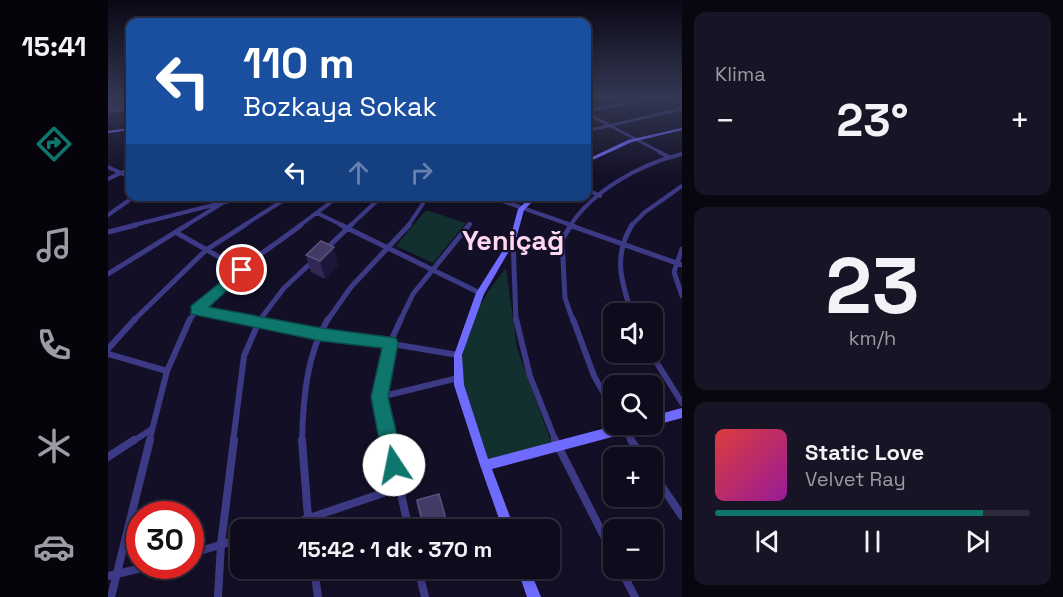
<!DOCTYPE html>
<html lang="tr">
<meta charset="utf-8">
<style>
body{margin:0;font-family:"Space Grotesk",sans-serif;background:#171425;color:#f1f3f6;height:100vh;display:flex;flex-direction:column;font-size:22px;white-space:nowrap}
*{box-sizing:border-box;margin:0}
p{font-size:20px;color:#9b9ba3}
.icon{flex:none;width:33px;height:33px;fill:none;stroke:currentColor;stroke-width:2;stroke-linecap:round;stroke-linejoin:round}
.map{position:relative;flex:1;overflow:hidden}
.panel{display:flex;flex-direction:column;gap:12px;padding:12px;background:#08060f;width:381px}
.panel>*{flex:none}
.banner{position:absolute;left:18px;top:18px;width:465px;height:183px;border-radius:12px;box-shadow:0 3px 9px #0003,0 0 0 2px #2e2b3b;background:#1a4fa0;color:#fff;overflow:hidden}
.fabs{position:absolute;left:495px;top:303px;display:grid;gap:12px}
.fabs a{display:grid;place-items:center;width:60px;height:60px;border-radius:12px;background:#0e0b1c;box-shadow:0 3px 9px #0003,0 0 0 2px #2e2b3b;font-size:30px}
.speed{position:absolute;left:18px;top:501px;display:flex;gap:12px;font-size:30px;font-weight:700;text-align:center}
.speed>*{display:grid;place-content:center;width:78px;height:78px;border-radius:50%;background:#0e0b1c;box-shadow:0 3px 9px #0003,0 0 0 2px #2e2b3b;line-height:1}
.speed .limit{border:9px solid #d22;background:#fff;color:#111}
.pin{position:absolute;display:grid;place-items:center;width:51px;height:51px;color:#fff;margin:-26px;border:3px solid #fff;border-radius:50%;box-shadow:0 2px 6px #0007}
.me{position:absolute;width:66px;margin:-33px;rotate:349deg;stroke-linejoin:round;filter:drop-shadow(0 0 4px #0008)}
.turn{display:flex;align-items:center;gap:21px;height:126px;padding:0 18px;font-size:27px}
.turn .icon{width:78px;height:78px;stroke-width:2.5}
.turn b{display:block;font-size:42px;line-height:51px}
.lanes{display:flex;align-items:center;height:57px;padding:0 18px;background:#0003;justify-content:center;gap:30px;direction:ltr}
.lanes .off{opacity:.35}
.big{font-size:45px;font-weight:800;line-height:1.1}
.panel .tile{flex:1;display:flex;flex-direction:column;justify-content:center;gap:9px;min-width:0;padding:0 21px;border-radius:12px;background:#171425}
.panel .dial{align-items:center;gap:0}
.dial b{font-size:78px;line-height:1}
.song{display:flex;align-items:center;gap:18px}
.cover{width:72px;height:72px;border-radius:9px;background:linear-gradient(135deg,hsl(0 70% 55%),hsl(300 70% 35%))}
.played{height:6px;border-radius:3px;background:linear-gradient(90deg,#0f766e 85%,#2e2b3b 85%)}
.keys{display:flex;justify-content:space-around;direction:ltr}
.heat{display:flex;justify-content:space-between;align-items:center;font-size:33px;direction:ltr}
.trip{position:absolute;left:122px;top:519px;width:330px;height:60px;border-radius:12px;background:#0e0b1c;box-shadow:0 3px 9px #0003,0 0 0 2px #2e2b3b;font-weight:800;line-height:60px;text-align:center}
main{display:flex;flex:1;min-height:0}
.tabs{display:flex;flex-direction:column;width:108px;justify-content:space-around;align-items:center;background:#06040b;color:#9b9ba3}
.tabs .icon{width:42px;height:42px}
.tabs .on{color:#0f766e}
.tabs b{font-size:27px;color:#f1f3f6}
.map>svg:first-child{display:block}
.green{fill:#12302f}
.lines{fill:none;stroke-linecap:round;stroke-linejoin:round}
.street-far4{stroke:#3d3a85;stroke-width:3}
.street-far3{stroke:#3d3a85;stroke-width:4}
.street-far2{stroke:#3d3a85;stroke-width:5}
.street-far1{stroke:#3d3a85;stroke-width:6}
.street{stroke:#3d3a85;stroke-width:8}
.secondary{fill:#6f6bff;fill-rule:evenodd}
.wall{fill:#312854}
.shaded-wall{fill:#1d163a}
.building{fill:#433a66;stroke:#5a527e;stroke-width:1.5}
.route{fill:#0f766e;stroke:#0a4d48;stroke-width:1.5}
.labels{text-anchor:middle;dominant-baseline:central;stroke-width:4.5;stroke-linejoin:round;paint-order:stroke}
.district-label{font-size:27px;font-weight:bold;fill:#ffd6f0;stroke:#130f26}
</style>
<main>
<nav class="tabs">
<b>15:41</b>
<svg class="icon on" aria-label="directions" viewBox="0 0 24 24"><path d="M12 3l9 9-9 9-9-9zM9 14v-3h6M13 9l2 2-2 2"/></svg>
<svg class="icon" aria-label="music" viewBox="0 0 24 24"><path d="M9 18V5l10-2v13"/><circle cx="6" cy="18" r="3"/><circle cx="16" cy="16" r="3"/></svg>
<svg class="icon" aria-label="phone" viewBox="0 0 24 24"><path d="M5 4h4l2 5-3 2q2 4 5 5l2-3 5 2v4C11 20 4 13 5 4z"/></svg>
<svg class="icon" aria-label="climate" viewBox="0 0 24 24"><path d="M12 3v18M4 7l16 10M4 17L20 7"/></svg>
<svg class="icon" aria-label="car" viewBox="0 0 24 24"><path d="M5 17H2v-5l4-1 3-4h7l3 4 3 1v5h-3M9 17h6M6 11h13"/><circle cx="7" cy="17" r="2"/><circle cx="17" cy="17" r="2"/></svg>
</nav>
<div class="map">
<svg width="574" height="597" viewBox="0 0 574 597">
<rect width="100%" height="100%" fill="#130f26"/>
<path class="green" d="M318 210 358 223 325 263 288 246Z
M398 268 409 348 444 444 375 460C368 435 355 403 354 378 351 337 373 298 398 268Z"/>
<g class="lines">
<path class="street-far4" d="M556 96 574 103
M478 111 559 96
M478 113 554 153
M478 131 574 109"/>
<path class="street-far3" d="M551 152 561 157
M0 167 22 177
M0 179 15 172
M478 189 492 196
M380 196 466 226
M209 213 236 226
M0 215 27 196
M22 226 141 196
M77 226 113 204V196
M135 226 182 196
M191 226 231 196
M242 226 274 196
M300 226 320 196
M360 226 362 224
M462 226C485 190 533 164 574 154
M523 226 537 212 574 186"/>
<path class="street-far2" d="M233 225 372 293
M461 225 574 265
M463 225 454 240 457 298 465 321
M0 232 28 225
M69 233 134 270
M405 239 408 321
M218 249 243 225
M574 249 566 272 574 296
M0 274 79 225
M88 310 143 321
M524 314C513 282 505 255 524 225
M25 321 98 250 137 225
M81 321C105 283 158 252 193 225
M151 321 176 288 205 261
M219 321 243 287 301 225
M292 321 305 294 361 225"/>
<path class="street-far1" d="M136 319 350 355
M408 319 422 376 448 442
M465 319 486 376 506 411
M0 349 27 319
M542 352 574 403
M0 354 59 371
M272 397 350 378
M516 429 524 442
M24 442 44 429
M41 442 59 371 82 319
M125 442 136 356 152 319
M194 442C195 401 198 355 220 319
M282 442 272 397 282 343 293 319"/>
<path class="street" d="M194 440 201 530
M281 440 301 530
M447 440 506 556
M523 440 535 458
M0 457 26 440
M544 472 574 516
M166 530 290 488
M82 554 132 539
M206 568 210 597
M310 568 317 597
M512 568 527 597
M0 576 42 566
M3 597 42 440
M110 597 113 544 126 440"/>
<path class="secondary" d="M22 128V130L0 133V131Z
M574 128V130L524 142 478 163V160L520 140Z
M424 196H430L416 210 408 239 376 294 354 355 356 385 380 459 513 424H539L537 427 534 429 384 469 407 530H395L372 465 346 385V355L368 293 402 239 410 209Z
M574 408V418L544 426 541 424H544V416Z
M409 568H421L433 597H419Z"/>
</g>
<path class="wall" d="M337 196H360L357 201Z
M198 255 230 265 217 279 203 272Z
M309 500 341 530H315L308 502Z"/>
<path class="shaded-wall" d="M22 110V122L0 125V112Z
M226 247 230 265 217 279 212 261Z"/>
<path class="building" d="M0 96H22V110L0 112Z
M213 241 226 247 212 261 198 255Z
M331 494 341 530H317L309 500Z"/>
<linearGradient id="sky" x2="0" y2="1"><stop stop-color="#0a0815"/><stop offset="0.54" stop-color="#333752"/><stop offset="1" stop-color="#333752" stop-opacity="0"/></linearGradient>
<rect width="574" height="179" fill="url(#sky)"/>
<path class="route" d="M134 265 138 266V273L101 307 213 328 288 338 290 343 280 397 296 465 293 472 286 475 279 472 276 465 263 397 274 348 213 341 83 314V306Z"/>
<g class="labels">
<g class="district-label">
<text x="405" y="240">Yeniçağ</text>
</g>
</g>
</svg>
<div class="fabs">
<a><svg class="icon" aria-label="sound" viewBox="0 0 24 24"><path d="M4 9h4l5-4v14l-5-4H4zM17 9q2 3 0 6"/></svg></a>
<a><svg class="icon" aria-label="search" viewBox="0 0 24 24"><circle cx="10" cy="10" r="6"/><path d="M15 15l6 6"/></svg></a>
<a>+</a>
<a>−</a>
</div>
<div class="speed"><div class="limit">30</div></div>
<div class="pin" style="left:134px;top:270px;background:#d93025"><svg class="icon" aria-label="arrive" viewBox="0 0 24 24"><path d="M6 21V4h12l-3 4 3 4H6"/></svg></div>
<svg class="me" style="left:286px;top:465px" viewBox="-20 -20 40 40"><circle r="19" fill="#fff"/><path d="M0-13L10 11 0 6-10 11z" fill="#0f766e"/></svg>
<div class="trip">15:42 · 1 dk · 370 m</div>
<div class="banner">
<div class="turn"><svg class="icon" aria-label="left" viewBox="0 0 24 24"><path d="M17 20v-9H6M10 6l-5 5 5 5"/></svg><div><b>110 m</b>Bozkaya Sokak</div></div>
<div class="lanes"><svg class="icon" aria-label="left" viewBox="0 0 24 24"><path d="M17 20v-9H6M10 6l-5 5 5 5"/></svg><svg class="icon off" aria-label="ahead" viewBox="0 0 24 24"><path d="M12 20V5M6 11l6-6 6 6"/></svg><svg class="icon off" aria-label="right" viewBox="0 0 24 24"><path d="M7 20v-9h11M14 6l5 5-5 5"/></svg></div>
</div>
</div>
<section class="panel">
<div class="tile"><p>Klima</p>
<div class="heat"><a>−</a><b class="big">23°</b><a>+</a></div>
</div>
<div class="tile dial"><b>23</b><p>km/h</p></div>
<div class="tile">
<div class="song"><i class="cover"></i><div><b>Static Love</b><p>Velvet Ray</p></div></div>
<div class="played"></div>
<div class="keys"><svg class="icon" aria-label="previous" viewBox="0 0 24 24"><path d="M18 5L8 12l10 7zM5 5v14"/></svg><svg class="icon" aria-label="pause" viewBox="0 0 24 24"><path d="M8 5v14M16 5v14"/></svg><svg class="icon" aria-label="next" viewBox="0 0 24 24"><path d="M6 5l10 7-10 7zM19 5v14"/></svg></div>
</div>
</section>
</main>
